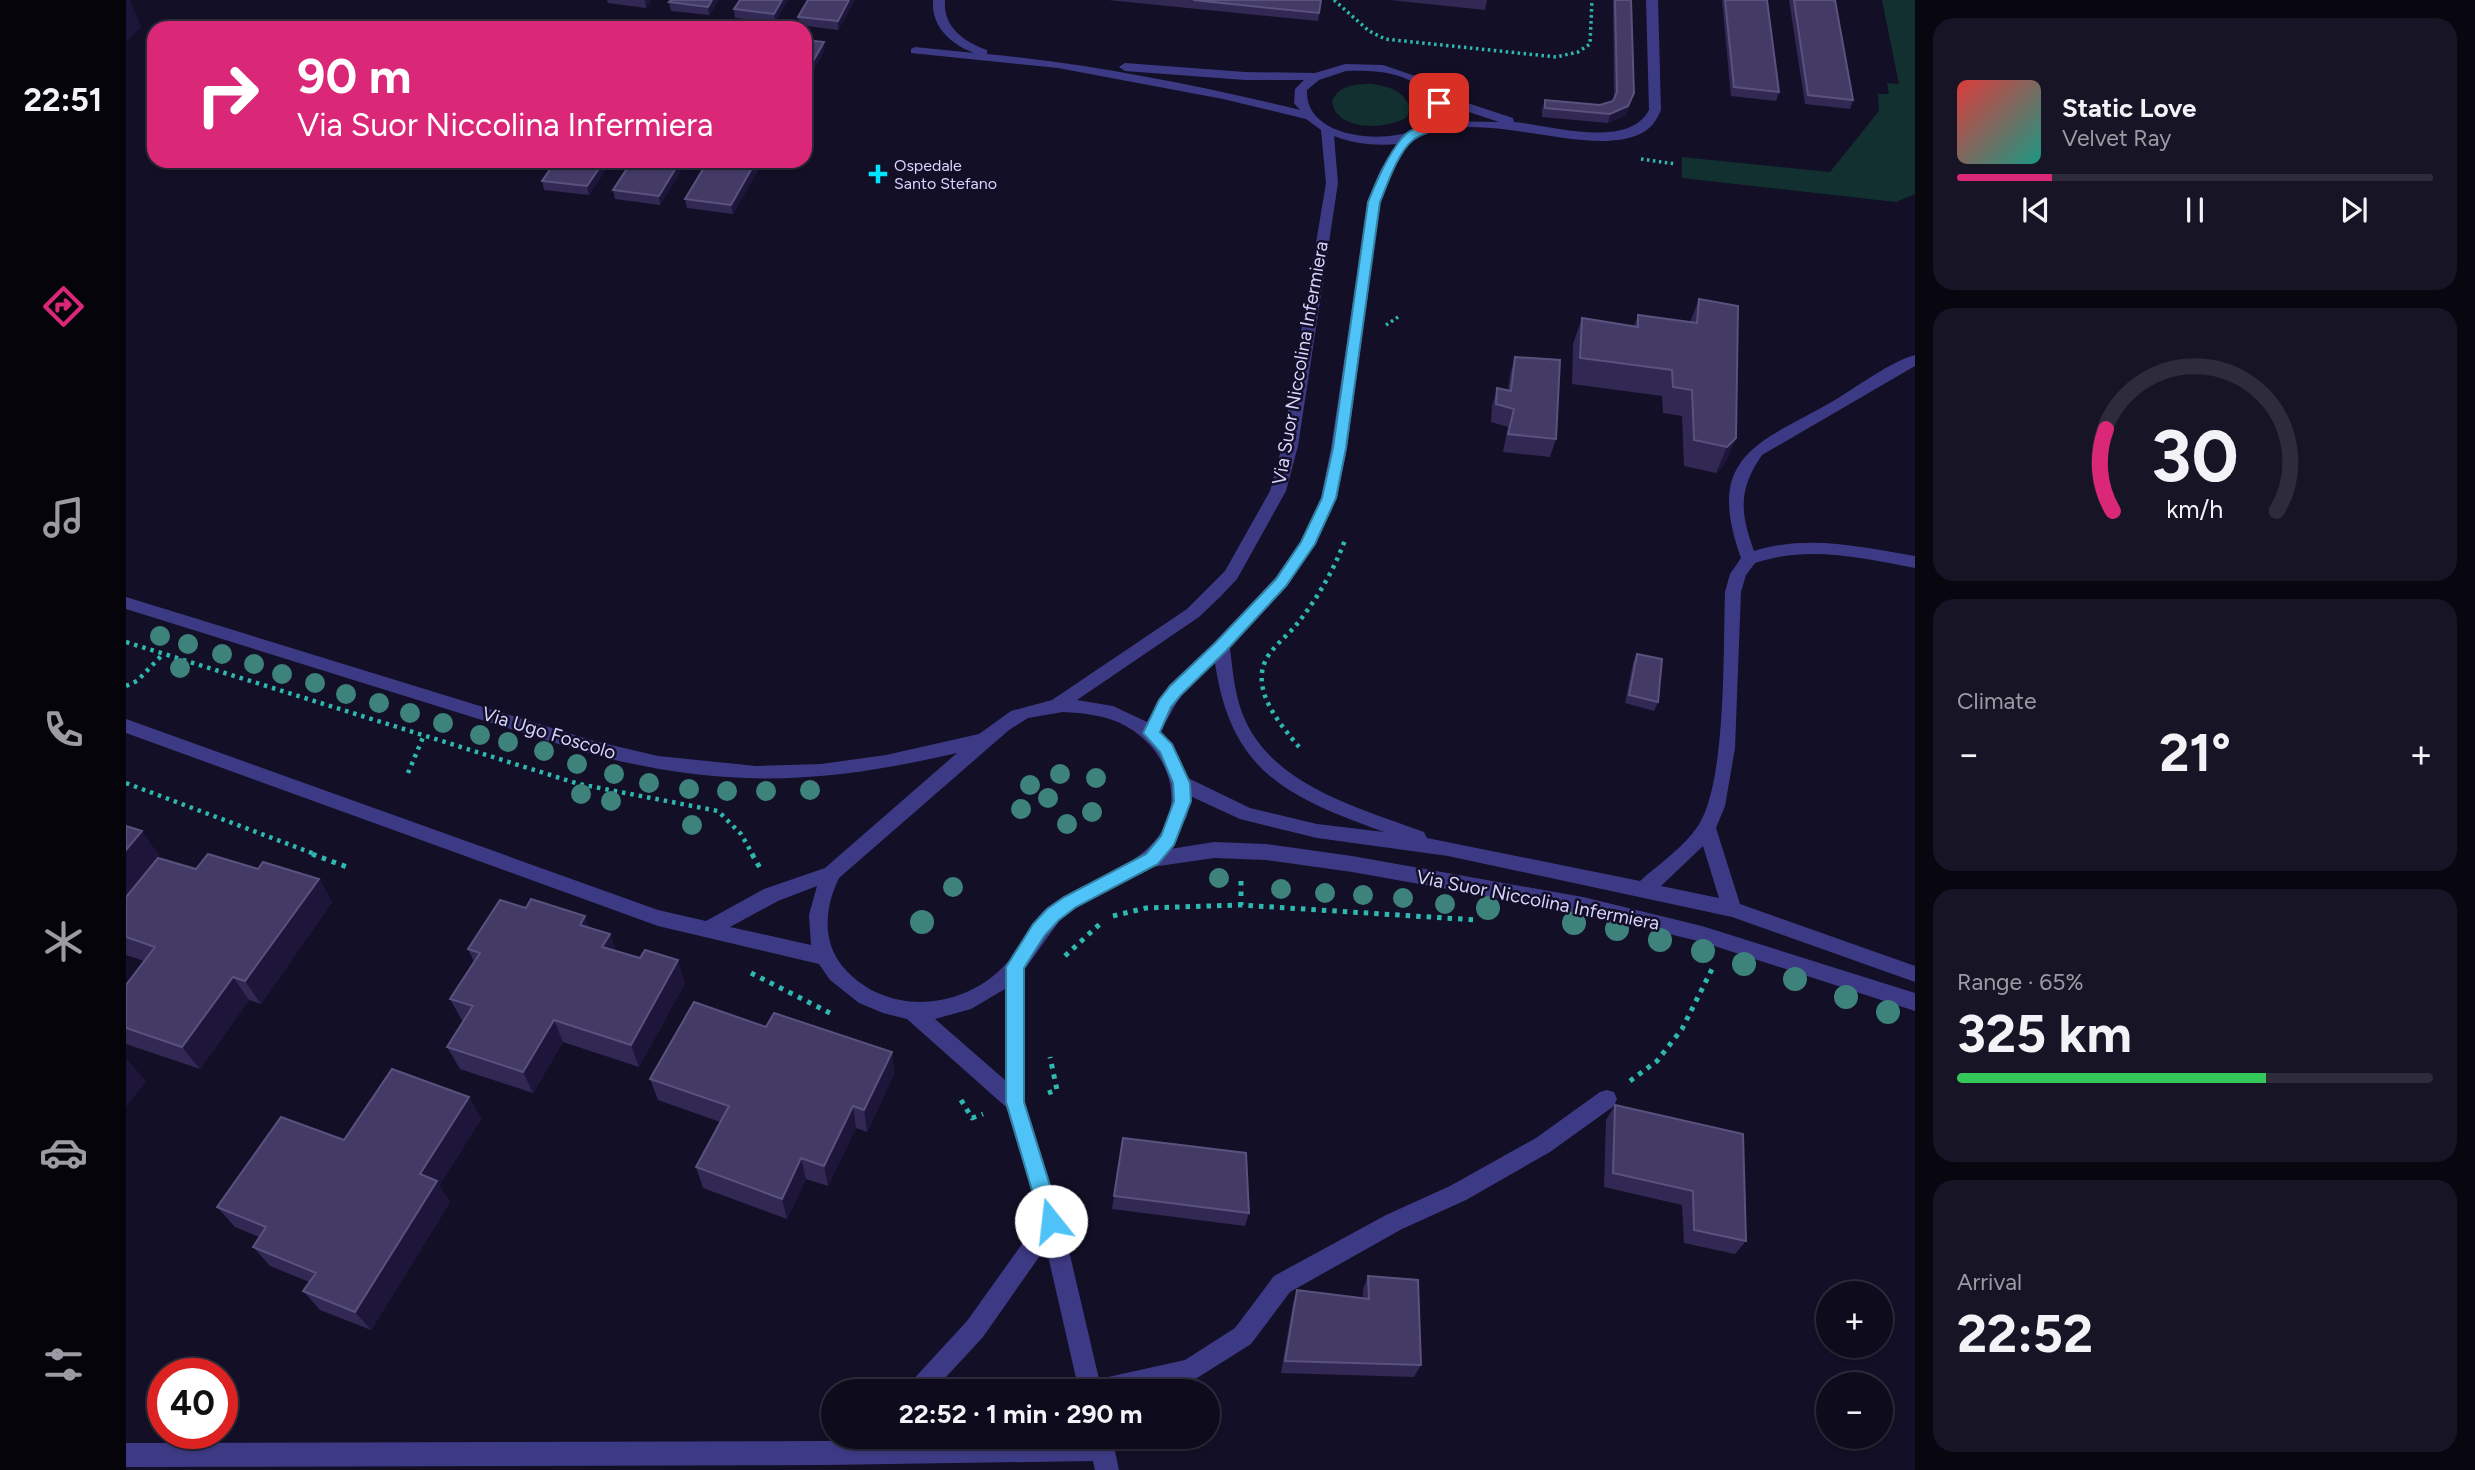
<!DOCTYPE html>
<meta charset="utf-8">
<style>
body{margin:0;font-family:Figtree,sans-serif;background:#171425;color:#f1f3f6;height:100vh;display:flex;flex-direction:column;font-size:26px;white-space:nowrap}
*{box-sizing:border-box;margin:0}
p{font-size:23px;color:#9b9ba3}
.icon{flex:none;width:38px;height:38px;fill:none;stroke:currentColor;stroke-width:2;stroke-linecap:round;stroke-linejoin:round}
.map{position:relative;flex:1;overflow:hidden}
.panel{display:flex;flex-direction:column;gap:18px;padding:18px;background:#08060f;width:560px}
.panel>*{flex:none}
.top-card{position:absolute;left:21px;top:21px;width:665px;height:147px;border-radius:21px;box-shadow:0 2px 5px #0004,0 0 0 2px #2e2b3b;background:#db2777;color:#fff;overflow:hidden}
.fabs{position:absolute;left:1690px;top:1281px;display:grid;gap:14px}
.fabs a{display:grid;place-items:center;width:77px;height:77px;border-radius:50%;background:#0e0b1c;box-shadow:0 2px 5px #0004,0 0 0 2px #2e2b3b;font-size:35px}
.speed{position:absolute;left:21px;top:1358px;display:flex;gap:14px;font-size:35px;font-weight:700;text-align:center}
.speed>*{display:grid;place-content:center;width:91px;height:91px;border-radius:50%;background:#0e0b1c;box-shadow:0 2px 5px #0004,0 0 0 2px #2e2b3b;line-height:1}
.speed .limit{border:10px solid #d22;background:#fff;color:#111}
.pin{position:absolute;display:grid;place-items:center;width:60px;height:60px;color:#fff;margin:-30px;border-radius:14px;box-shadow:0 4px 10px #0006}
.me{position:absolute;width:77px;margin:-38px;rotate:344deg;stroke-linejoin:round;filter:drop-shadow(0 0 5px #0008)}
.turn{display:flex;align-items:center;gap:24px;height:147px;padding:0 35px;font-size:32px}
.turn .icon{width:91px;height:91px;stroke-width:2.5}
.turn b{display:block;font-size:49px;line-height:60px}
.big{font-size:52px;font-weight:700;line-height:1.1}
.panel .widget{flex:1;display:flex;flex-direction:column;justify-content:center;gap:10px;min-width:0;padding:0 24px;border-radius:21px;background:#171425}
.panel .dial{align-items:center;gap:0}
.dial svg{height:182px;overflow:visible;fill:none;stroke:#2e2b3b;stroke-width:7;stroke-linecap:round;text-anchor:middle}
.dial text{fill:#f1f3f6;stroke:none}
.song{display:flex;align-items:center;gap:21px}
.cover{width:84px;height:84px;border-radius:10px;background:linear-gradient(135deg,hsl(0 70% 55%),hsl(170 70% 35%))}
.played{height:7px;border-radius:4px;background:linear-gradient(90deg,#db2777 20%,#2e2b3b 20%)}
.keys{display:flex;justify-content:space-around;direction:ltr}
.heat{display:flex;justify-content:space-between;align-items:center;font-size:38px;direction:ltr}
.charge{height:10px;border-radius:5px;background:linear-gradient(90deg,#34c759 65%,#2e2b3b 0)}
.trip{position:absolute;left:695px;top:1379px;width:399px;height:70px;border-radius:35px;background:#0e0b1c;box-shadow:0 2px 5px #0004,0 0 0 2px #2e2b3b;font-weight:700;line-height:70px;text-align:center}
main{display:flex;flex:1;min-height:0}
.menu{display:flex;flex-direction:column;width:126px;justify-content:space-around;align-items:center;background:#06040b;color:#9b9ba3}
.menu .icon{width:49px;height:49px}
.menu .selected{color:#db2777}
.menu b{font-size:32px;color:#f1f3f6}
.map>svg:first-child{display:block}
.green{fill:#12302f}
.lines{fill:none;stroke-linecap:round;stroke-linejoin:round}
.path-far2{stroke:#2fb8b0;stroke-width:3.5;stroke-dasharray:2.5 3.5;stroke-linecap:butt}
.path-far1{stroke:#2fb8b0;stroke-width:4.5;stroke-dasharray:3.5 5;stroke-linecap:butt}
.path{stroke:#2fb8b0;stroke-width:5;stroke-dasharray:4.5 6;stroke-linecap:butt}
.minor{fill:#3d3a85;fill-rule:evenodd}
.tree{fill:#3d827b}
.wall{fill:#312854}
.shaded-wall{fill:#1d163a}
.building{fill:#433a66;stroke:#5a527e;stroke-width:2}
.route{fill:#4fc3f7;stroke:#337fa1;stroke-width:2}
.poi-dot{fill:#00e5ff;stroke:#130f26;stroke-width:2.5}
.labels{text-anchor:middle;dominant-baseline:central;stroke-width:5;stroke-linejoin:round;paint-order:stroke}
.far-poi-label{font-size:16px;fill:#d9d4ff;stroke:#130f26;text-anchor:start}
.street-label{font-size:19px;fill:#d9d4ff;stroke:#130f26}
</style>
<main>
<nav class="menu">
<b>22:51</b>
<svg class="icon selected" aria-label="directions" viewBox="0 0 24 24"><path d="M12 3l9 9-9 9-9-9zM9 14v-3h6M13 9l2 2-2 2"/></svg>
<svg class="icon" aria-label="music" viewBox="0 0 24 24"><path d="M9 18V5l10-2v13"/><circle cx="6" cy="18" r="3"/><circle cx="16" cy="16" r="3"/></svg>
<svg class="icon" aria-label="phone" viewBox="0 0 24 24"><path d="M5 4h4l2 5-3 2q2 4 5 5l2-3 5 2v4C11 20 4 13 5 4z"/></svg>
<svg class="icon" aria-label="climate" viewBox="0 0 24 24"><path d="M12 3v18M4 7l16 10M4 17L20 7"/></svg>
<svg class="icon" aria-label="car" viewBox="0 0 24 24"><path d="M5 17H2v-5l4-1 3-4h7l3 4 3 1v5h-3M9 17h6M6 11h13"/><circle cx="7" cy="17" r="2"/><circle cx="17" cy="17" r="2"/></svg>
<svg class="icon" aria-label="filters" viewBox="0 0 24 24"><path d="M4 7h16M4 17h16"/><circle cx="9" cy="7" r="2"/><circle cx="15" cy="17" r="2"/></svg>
</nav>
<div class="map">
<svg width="1789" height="1470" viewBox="0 0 1789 1470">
<rect width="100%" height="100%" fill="#130f26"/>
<path class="green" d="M1756 0H1789V194L1770 202 1556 178V157L1704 172 1753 111 1752 94H1763L1761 83 1773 84Z
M1246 84C1262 86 1279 91 1284 108L1281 117C1262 130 1209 132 1206 101 1213 85 1230 84 1246 84Z"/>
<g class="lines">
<path class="path-far2" d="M1208 0 1243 31 1259 39 1430 57 1452 52 1464 44 1466 0
M1515 159 1550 164
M1260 325 1275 315"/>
<path class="path-far1" d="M0 642 453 784 592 811 615 834 627 855
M0 686 11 681 38 653
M1173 747C1154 724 1122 688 1142 656 1150 644 1162 635 1171 624 1191 599 1208 570 1219 540
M282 773 298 735
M0 783 191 855"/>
<path class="path" d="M186 854 221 867
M626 854 634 868
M1115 881V905
M987 916 1020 908 1115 905 1351 920
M939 956 976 922
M625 973 708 1015
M1504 1081 1531 1061 1556 1029 1586 969
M922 1093 931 1090 924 1057
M835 1100 846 1118 857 1114"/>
<path class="minor" d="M807 0H819C817 27 837 41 861 50V54C967 64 1071 85 1174 110L1168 103 1169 89 1178 80H1119L999 71 993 67 999 63 1119 72 1189 73 1219 64 1257 65 1298 79 1314 94 1387 118 1388 122C1425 125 1502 150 1523 110L1520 0H1532L1535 110C1530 121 1526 128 1514 134 1457 160 1348 102 1287 141 1273 150 1261 186 1254 202L1221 448 1211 498 1190 543 1161 586 1104 648C1107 673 1109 699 1120 722 1151 787 1236 809 1298 832L1301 838 1514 881C1533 864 1558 847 1572 826 1601 782 1597 647 1599 592L1604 574 1615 558C1578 455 1632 444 1709 400 1732 386 1764 362 1789 355V366L1636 455C1612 490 1614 512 1628 551 1682 534 1735 547 1789 556V568C1735 558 1682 545 1629 563L1620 575 1615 592 1609 748 1599 806 1590 828 1614 904 1789 966V982L1606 917 1322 856 1191 838 1114 819 1064 796 1061 816 1044 849 1088 842 1140 844 1226 856 1457 897 1576 926 1789 993V1011L1576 942 1457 913 1226 872 1140 860 1088 858 1026 867 951 907 934 920 899 969V1102L936 1221 973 1379 1059 1360 1109 1328 1148 1276 1260 1215 1324 1186 1410 1138 1474 1092 1481 1090 1488 1092 1491 1099 1488 1106 1424 1152 1340 1200 1276 1229 1164 1292 1125 1344 1071 1378 1019 1391H953L920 1247 857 1337 807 1391H781L784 1383 841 1321 914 1219 880 1107 781 1019 757 1013 733 1003 704 980 693 964 532 926 0 733V719L532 910 580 921 638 889 699 868 831 753C697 784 603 789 468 755L0 609V597L468 741 532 756 630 766 695 764 760 755 853 734 885 711 926 700 1061 609 1099 571 1144 491 1156 446 1200 183 1195 130 1180 119 1097 99 932 68 785 53V49L789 47 848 53C825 44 805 27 807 0ZM1220 71C1246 70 1276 71 1296 89 1357 142 1177 162 1181 90L1193 80ZM1319 104 1373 122 1316 121ZM1208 136C1229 144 1249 146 1272 144L1254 171 1242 202 1205 448 1195 498 1175 541 1149 578 1089 643 1043 685 1021 722 987 706 951 700 1073 617 1095 596 1111 579 1160 491 1172 446 1212 183ZM1089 663C1105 773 1162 797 1258 832L1191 824 1124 808 1062 778 1052 755 1034 732 1055 695ZM937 712C957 713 976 715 994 723 1043 746 1066 808 1022 848 993 875 953 883 922 907 903 923 895 948 878 966 835 1011 760 1016 718 968 695 942 699 907 713 878L883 730 902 718ZM1577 846 1593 898 1535 886ZM691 886 683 915 685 945 604 927 652 901ZM879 989V1080L809 1019 845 1009Z
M986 1437 993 1470H969L967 1461 699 1465 0 1467V1443L699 1441Z"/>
</g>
<g class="tree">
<circle cx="34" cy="636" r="10"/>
<circle cx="62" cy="644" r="10"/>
<circle cx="96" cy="654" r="10"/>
<circle cx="128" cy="664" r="10"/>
<circle cx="54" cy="668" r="10"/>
<circle cx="156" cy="674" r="10"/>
<circle cx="189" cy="683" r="10"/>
<circle cx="220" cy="694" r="10"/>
<circle cx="253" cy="703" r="10"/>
<circle cx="284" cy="713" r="10"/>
<circle cx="317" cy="723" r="10"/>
<circle cx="354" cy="735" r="10"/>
<circle cx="382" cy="742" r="10"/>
<circle cx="418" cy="751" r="10"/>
<circle cx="451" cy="764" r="10"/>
<circle cx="488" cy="774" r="10"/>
<circle cx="934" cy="774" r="10"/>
<circle cx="970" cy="778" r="10"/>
<circle cx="523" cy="783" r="10"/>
<circle cx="904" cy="785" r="10"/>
<circle cx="563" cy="789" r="10"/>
<circle cx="684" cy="790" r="10"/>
<circle cx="601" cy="791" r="10"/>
<circle cx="640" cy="791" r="10"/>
<circle cx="455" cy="794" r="10"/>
<circle cx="922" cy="798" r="10"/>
<circle cx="485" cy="801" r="10"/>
<circle cx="895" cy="809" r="10"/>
<circle cx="966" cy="812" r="10"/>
<circle cx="941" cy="824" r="10"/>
<circle cx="566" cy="825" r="10"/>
<circle cx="1093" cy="878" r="10"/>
<circle cx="827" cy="887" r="10"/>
<circle cx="1155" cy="889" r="10"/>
<circle cx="1199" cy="893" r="10"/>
<circle cx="1237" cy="895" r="10"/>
<circle cx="1277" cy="898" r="10"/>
<circle cx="1319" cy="904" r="10"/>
<circle cx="1362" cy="908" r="12"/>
<circle cx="796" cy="922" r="12"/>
<circle cx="1448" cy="923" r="12"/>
<circle cx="1491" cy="929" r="12"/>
<circle cx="1534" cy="940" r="12"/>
<circle cx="1577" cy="951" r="12"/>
<circle cx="1618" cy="964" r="12"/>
<circle cx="1669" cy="979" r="12"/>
<circle cx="1720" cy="997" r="12"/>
<circle cx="1762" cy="1012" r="12"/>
</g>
<path class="wall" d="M481 0H525L520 8 482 3Z
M593 0 583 15 545 11 543 2Z
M662 0 649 22 609 18 608 9Z
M729 0 712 30 673 25 672 17Z
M982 0H1196L1192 21Z
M1264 0H1361L1359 10Z
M1487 0H1505L1508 93 1500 115 1482 123 1416 117V109L1419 100 1474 105 1487 101 1488 98Z
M1596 0H1641L1653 92 1650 101 1605 96Z
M1663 0H1709L1727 100 1724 109 1679 104Z
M485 161 463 195 418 190 416 181Z
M561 161 534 205 489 199 487 190Z
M582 161H637L607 214 561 208 559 199Z
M1573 299 1610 438 1598 465 1590 473 1558 466 1556 416 1537 413 1536 396 1446 384 1447 344 1456 318 1508 326 1512 315 1564 322Z
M1389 357 1430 439 1424 457 1377 452 1382 427 1365 422 1366 406 1371 388 1382 390 1384 375Z
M1511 654 1532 702 1528 711 1499 703 1507 663Z
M132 869 193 879 206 902 135 1004 123 1000 74 1069 0 1044V985L18 961 0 955V897Z
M464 928 484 934 490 951 559 983 513 1067 437 1042 407 1093 334 1069 321 1047 337 1022 324 999 348 962 342 949Z
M640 1027 766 1052 768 1074 741 1132 730 1128 702 1186 680 1179 661 1219 577 1188 570 1167 594 1122 532 1100 524 1079Z
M343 1097 355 1119 313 1186 324 1202 245 1330 194 1310 177 1291 183 1282 144 1266 127 1247 133 1237 109 1227 91 1207 218 1140Z
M1489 1105 1620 1241 1609 1254 1558 1243 1556 1205 1478 1187 1480 1120Z
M988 1196 1123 1213 1119 1226 986 1209Z
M1242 1276 1295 1365 1288 1377 1155 1373 1167 1303 1171 1290 1237 1298V1289Z"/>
<path class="shaded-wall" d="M0 0H4L15 27 0 42Z
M519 0H525L520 8Z
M586 0H593L583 15 582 7Z
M656 0H662L649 22 648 14Z
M723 0H729L712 30V21Z
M698 42 699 50 679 86V75Z
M1508 93 1500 115 1482 123 1484 114Z
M478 161H485L463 195 461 186Z
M554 161H561L534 205 533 196Z
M630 161H637L607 214 605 205Z
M1610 438 1598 465 1590 473 1601 447Z
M16 831 33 855 0 896V850Z
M193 879 206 902 135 1004 119 981Z
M459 916 468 939 454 925Z
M484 934 492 957 476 947Z
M552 960 559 983 513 1067 505 1045Z
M107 977 123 1000 74 1069 56 1047Z
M428 1020 437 1042 407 1093 397 1072Z
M766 1052 768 1074 741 1132 738 1110Z
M0 1059H1L20 1081 0 1107Z
M343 1097 355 1119 313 1186 324 1202 245 1330 229 1312 294 1174Z
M727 1106 730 1128 702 1186 698 1166Z
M675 1158 680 1179 661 1219 656 1199Z"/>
<path class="building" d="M545 0H586L582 7 543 2Z
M614 0H656L648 14 608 9Z
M682 0H723L712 21 672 17Z
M1067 0H1195L1193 13Z
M1489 0H1505L1508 93 1502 106 1484 114 1419 108V100L1474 105 1487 101 1491 92Z
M1599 0H1641L1653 92 1608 87Z
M1668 0H1709L1727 100 1682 95Z
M527 22 567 27V28H523Z
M679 40 698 42 679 75Z
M430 161H478L461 186 416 181Z
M506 161H554L533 196 487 190Z
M582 161H630L605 205 559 199Z
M1573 299 1612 306 1610 438 1601 447 1568 440 1566 390 1547 387 1546 370 1454 358 1456 318 1512 327V315L1571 323Z
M1389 357 1434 360 1430 439 1382 434 1388 409 1370 404 1371 388 1385 391Z
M1511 654 1536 659 1532 702 1503 695Z
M0 826 16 831 0 850Z
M82 854 132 869 137 862 193 879 119 981 107 977 56 1047 0 1028V985L29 947 0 937V897L32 858 70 869Z
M405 899 459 916 454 925 484 934 476 947 514 958 519 950 552 960 505 1045 428 1020 397 1072 321 1047 347 1006 324 999 354 953 342 949 374 900 400 908Z
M568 1002 640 1027 648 1013 766 1052 738 1110 727 1106 698 1166 675 1158 656 1199 570 1167 603 1106 524 1079Z
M266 1069 343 1097 294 1174 311 1181 229 1312 177 1291 190 1273 127 1247 140 1227 91 1207 155 1117 218 1140Z
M1489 1105 1617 1134 1620 1241 1568 1230 1567 1191 1487 1173Z
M997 1138 1120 1153 1123 1213 988 1196Z
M1242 1276 1292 1280 1295 1365 1159 1361 1171 1290 1243 1299Z"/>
<path class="route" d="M1309 100 1318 103C1320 110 1319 117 1314 123 1307 133 1296 133 1287 140 1272 152 1261 185 1254 202L1220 448 1210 498 1189 544 1160 586 1100 651 1055 695 1045 707 1034 732 1046 744 1064 783 1065 801 1048 845 1032 864 950 907 933 920 919 935 898 968V1102L935 1221 932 1227 925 1230 918 1227 915 1221 880 1102V967L907 924 921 909 938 897 1020 854 1035 836 1048 801 1047 783 1034 752 1017 733 1033 700 1044 686 1089 643 1150 579 1175 542 1196 498 1207 448 1242 202C1251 180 1260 158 1276 138 1293 118 1302 141 1309 100Z"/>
<path class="poi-dot" d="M748.5 163.5h7v7h7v7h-7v7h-7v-7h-7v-7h7z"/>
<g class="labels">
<g class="far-poi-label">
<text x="768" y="165">Ospedale<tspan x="768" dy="18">Santo Stefano</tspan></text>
</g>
<g class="street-label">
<text transform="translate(1174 363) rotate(-80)">Via Suor Niccolina Infermiera</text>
<text transform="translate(423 733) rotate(17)">Via Ugo Foscolo</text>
<text transform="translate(1412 900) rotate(11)">Via Suor Niccolina Infermiera</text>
</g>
</g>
</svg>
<div class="fabs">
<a>+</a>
<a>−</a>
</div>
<div class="speed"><div class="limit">40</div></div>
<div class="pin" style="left:1313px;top:103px;background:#d93025"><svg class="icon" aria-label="arrive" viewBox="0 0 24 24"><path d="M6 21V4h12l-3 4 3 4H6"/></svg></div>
<svg class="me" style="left:925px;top:1221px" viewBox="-20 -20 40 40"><circle r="19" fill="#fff"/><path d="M0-13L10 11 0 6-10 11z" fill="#4fc3f7"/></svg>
<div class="trip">22:52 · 1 min · 290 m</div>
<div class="top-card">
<div class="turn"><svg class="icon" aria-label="right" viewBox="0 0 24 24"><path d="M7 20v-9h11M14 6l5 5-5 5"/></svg><div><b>90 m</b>Via Suor Niccolina Infermiera</div></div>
</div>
</div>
<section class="panel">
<div class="widget">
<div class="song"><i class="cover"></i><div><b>Static Love</b><p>Velvet Ray</p></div></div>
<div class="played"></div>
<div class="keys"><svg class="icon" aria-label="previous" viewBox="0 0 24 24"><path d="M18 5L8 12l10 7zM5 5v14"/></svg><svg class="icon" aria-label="pause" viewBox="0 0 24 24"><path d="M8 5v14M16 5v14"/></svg><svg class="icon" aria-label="next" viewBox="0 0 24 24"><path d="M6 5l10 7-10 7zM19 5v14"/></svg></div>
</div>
<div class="widget dial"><svg viewBox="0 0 100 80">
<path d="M14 69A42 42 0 1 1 86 69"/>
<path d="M14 69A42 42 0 0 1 11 33" stroke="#db2777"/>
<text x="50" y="56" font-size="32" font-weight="700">30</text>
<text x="50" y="72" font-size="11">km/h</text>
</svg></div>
<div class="widget"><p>Climate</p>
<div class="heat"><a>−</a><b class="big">21°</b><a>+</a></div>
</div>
<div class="widget"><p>Range · 65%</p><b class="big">325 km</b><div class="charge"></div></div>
<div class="widget"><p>Arrival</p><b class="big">22:52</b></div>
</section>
</main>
